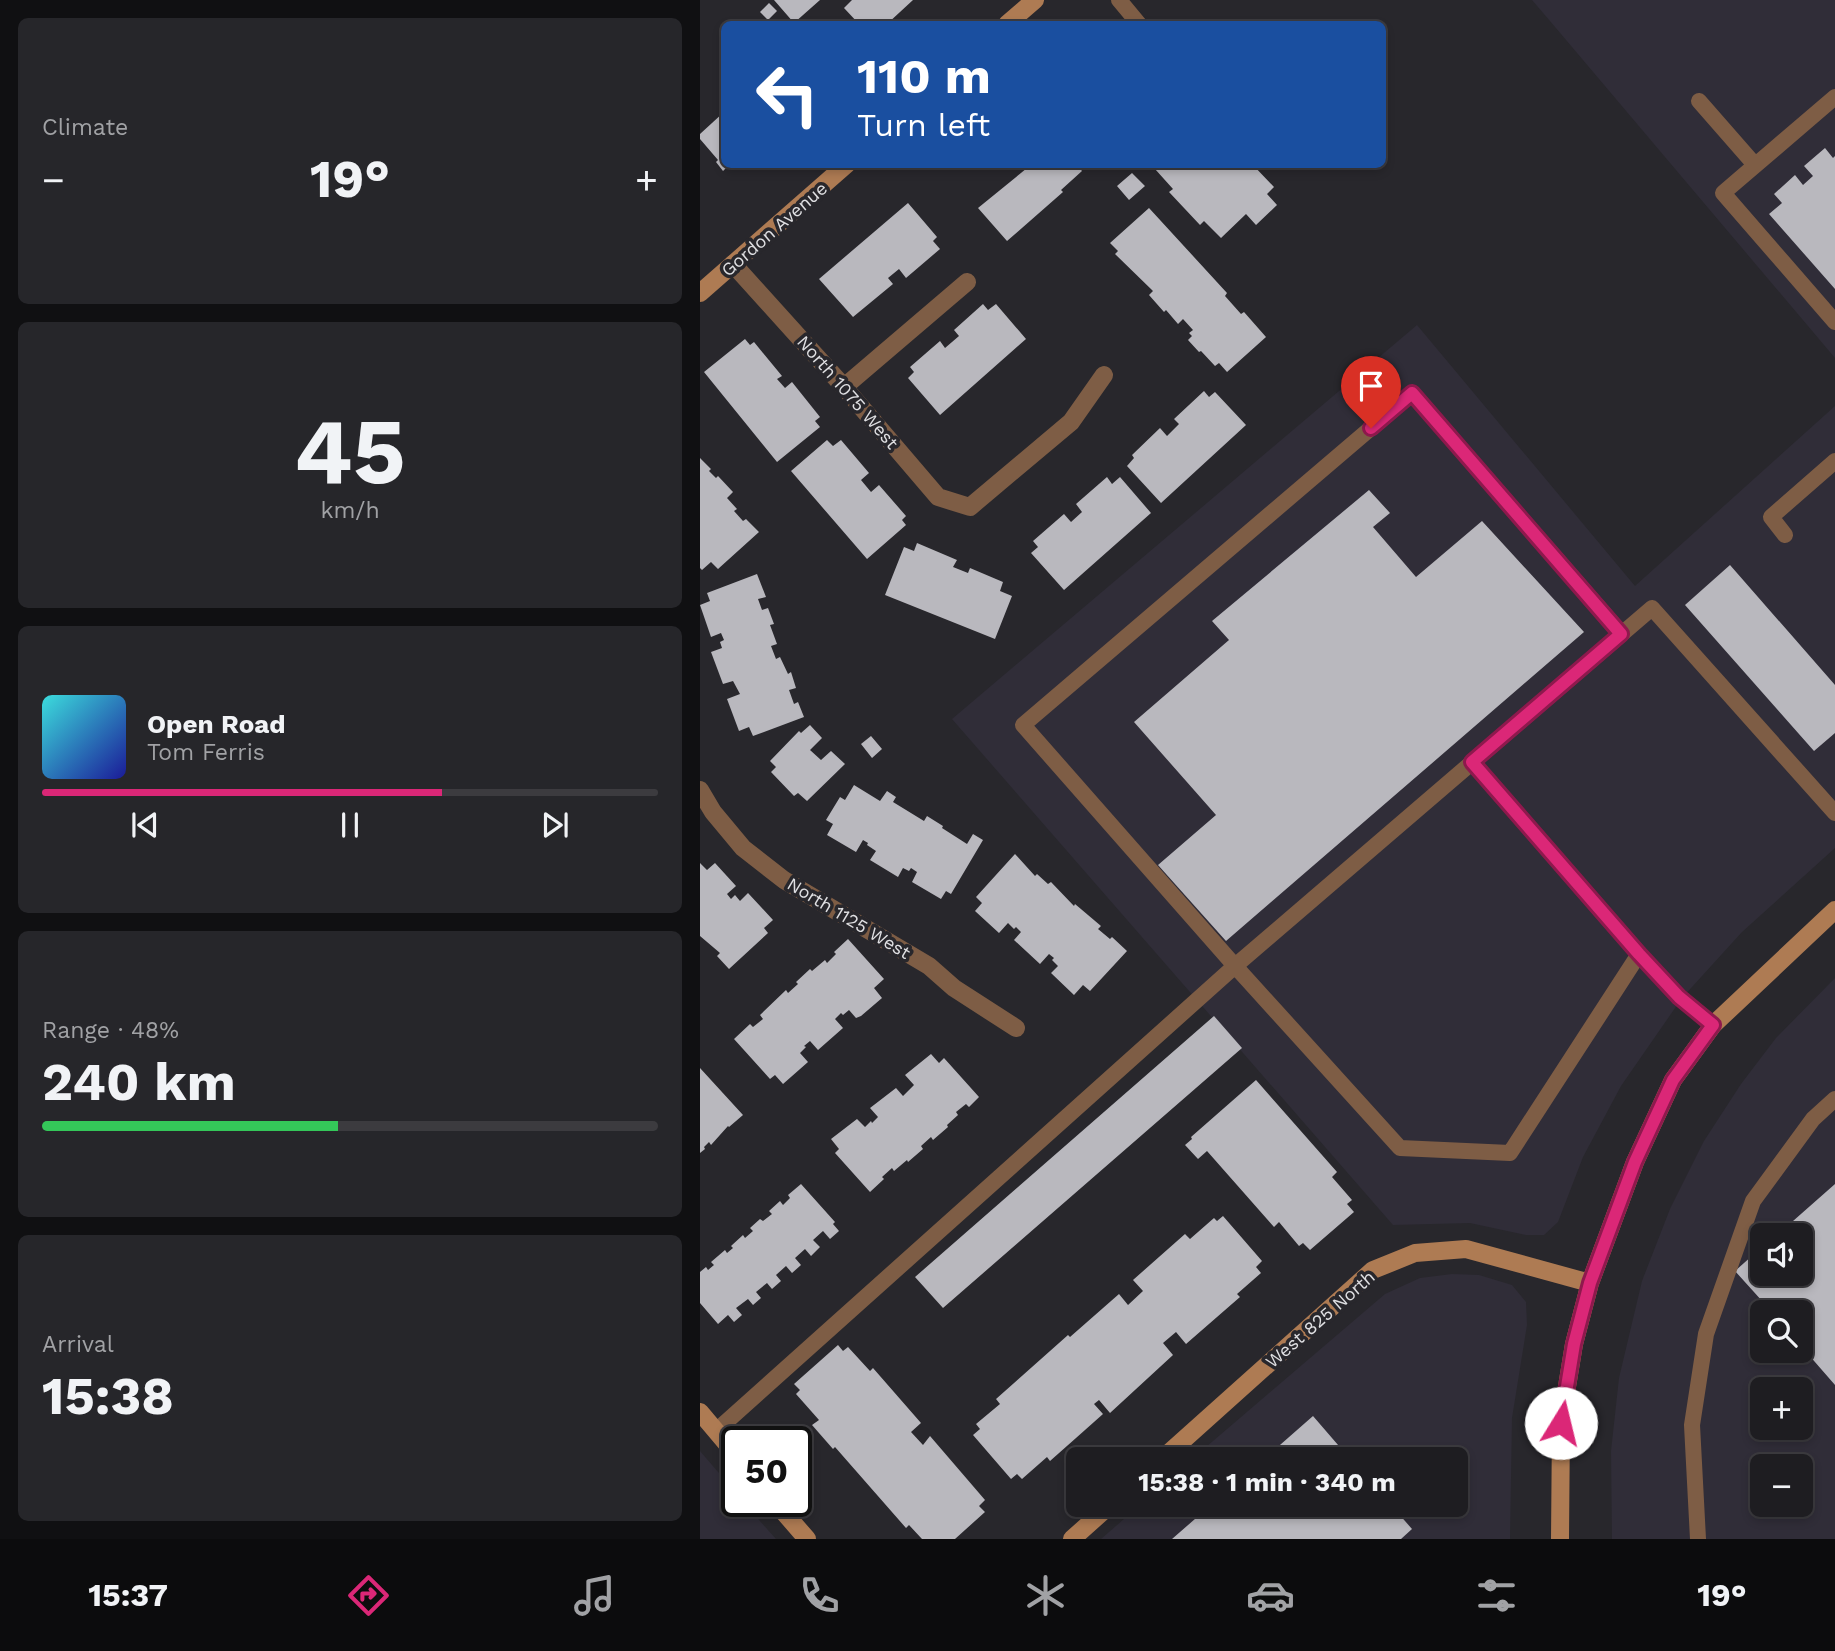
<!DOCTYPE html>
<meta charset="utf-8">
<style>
body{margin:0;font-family:"Work Sans",sans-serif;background:#26262a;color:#f1f3f6;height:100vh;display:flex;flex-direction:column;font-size:26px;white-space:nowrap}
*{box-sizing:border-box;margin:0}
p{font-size:23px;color:#a1a2a5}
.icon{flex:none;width:38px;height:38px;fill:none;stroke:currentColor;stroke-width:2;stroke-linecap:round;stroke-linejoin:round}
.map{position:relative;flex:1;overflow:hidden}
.details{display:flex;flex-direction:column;gap:18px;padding:18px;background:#101012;width:700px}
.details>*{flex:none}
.top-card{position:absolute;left:21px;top:21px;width:665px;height:147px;border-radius:10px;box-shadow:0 4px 10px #0003,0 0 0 2px #3c3b3f;background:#1a4fa0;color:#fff;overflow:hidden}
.fabs{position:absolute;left:1050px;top:1223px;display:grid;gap:14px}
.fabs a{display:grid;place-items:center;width:63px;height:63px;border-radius:10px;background:#1e1d21;box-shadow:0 4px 10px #0003,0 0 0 2px #3c3b3f;font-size:35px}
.speed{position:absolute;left:21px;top:1426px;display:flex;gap:14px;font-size:35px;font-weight:700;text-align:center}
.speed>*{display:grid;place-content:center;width:91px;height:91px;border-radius:50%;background:#1e1d21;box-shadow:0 4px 10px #0003,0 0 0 2px #3c3b3f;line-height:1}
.speed .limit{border:4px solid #111;border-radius:10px;background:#fff;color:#111}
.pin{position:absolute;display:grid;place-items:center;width:60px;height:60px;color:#fff;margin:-72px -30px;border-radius:50% 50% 50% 0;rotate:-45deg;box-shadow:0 0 7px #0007}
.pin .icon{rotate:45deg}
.me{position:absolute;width:77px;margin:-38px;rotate:9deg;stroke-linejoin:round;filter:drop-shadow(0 0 5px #0008)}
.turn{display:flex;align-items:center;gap:24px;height:147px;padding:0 21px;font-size:32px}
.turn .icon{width:91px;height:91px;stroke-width:2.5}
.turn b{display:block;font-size:49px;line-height:60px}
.big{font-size:52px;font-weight:700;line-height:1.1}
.details .widget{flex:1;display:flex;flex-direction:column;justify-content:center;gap:10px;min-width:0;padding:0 24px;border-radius:10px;background:#26262a}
.details .dial{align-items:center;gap:0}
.dial b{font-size:91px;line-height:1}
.song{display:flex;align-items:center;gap:21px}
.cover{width:84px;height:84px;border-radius:10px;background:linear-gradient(135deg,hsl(180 70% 55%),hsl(240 70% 35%))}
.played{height:7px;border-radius:4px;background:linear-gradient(90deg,#db2777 65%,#3c3b3f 65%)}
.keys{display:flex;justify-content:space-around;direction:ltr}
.heat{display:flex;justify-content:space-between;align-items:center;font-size:38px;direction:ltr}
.charge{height:10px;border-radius:5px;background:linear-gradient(90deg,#34c759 48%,#3c3b3f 0)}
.trip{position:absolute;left:366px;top:1447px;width:402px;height:70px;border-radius:10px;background:#1e1d21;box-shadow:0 4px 10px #0003,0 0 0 2px #3c3b3f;font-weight:700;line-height:70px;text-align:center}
.dock{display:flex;height:112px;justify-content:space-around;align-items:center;background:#0c0c0d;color:#a1a2a5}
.dock .icon{width:49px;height:49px}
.dock .selected{color:#db2777}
.dock b{font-size:32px;color:#f1f3f6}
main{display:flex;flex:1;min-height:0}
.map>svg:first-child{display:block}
.built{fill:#302d38;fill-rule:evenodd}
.building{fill:#b9b8be}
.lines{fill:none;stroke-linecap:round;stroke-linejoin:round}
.lane{stroke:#7e5d45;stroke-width:16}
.street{stroke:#7e5d45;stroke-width:18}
.secondary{stroke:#ae7b53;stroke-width:18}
.route-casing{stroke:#8e194d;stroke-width:18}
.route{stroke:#db2777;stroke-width:12}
.labels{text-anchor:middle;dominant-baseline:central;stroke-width:7;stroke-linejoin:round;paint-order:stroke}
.street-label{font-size:18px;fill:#e0e0e3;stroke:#28272c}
</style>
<main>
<section class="details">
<div class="widget"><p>Climate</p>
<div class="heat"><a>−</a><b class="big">19°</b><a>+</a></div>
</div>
<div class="widget dial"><b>45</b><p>km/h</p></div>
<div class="widget">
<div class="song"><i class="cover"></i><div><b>Open Road</b><p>Tom Ferris</p></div></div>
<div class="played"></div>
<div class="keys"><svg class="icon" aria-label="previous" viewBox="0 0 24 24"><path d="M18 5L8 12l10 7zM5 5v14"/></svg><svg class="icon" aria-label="pause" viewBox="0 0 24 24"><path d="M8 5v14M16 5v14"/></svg><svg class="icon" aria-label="next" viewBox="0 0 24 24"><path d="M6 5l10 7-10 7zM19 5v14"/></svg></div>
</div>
<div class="widget"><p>Range · 48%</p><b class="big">240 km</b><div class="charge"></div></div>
<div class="widget"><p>Arrival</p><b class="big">15:38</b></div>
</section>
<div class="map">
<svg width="1135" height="1539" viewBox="0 0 1135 1539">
<rect width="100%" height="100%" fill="#28272c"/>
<path class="built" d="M832 0H1135V358L850 21Z
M717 325 935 586 1135 406V848L1042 932 982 998 921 1086 883 1157 858 1222 844 1235H826L770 1223 693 1225 252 719Z
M1135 978V1539H912L911 1451 919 1378 942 1281 970 1209 1004 1141 1041 1084 1076 1038ZM1062 1236H1101V1274H1062ZM1062 1312H1101V1351H1062ZM1062 1390H1101V1428H1062ZM1062 1466H1101V1505H1062Z
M752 1274 779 1275 812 1285 826 1302 827 1325 812 1418 810 1539H401L440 1505H756V1460L492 1459 685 1294 720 1278Z
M0 1451 37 1494V1502H43L76 1539H0Z"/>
<path class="building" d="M74 0H120L94 23Z
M152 0H213L187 24H159L144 8Z
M69 3 77 11 68 20 60 12Z
M24 112V164H30L23 171 16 162 18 160 0 139V134Z
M1125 148 1133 158 1135 156V289L1069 214 1082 203 1074 194 1095 175 1103 185 1113 176 1104 166Z
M332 164H339L342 169 347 164H376L382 171 361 190 363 192 307 241 278 208Z
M460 164H552L574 187 567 194 577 205 556 225 546 214 521 238 504 221 500 225 469 192 473 189 455 169Z
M432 173 445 186 429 200 417 186Z
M208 203 237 237 233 241 240 249 206 278 199 269 188 278 193 284 153 317 119 279Z
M449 208 527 293 525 296 541 314 544 312 566 337 527 372 519 363 515 366 501 351 499 352 488 340 492 336 489 333 493 330 483 319 478 324 466 310 464 312 449 295 453 291 415 254 418 251 410 243Z
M283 304 288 310 296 304 326 339 240 415 208 378 214 372 210 367 240 341 245 348 259 336 254 330Z
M45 339 50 345 54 342 82 376 77 379 85 388 92 382 120 417 115 421 120 427 77 462 4 372Z
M504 391 509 397 515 392 546 425 461 503 427 466 434 458 432 455 460 428 467 436 479 424 474 419Z
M127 440 133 446 141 440 169 473 161 480 171 492 179 485 206 516 202 520 206 525 167 559 91 471Z
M0 458 11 469 9 471 16 478 18 476 33 492 27 498 37 509 34 511 43 521 46 519 59 532 18 569 11 562 2 570 0 568Z
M407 477 412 484 420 477 451 513 364 590 331 553 338 547 333 541 364 514 371 522 382 512 376 504Z
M669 490 690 513 673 527 716 577 782 521 884 632 526 941 458 865 516 815 434 722 529 640 512 621Z
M217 543 257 560 253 567 268 573 270 568 303 582 300 591 312 596 295 639 185 595 204 547 214 551Z
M1030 565 1135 685V733L1114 751 985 605Z
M57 574 66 597 58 599 62 610 68 608 74 624 70 625 77 644 71 646 76 659 80 657 88 674 91 672 96 688 89 690 94 704 98 702 104 717 53 736 49 727 39 731 27 699 40 694 33 681 23 684 11 652 22 648 20 642 24 640 21 633 11 637 0 605 10 601 7 593Z
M110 725 122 738 110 750 121 760 131 751 145 764 107 801 98 793 94 796 71 772 76 767 70 761 99 731 101 733Z
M171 736 182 749 172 758 161 744Z
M154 785 180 801 187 791 196 797 193 802 224 821 227 816 243 826 242 828 267 844 273 834 283 840 251 894 246 891 241 899 212 882 217 872 211 868 209 871 203 868 198 877 170 860 176 851 167 845 168 843 163 840 156 852 127 835 133 824 126 820 140 797 145 800Z
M315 854 335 876 337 874 348 884 351 882 374 906 375 904 401 926 398 929 410 939 412 937 427 951 390 991 383 985 374 995 351 973 358 966 352 960 354 958 349 954 340 964 314 940 321 932 316 927 314 929 308 923 299 933 275 911 282 903 276 897Z
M0 863 7 870 15 863 36 886 27 894 31 899 35 895 40 901 48 893 73 920 64 928 68 933 29 969 17 956 20 953 0 936Z
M148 939 184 979 174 988 182 998 161 1016 156 1018 149 1010 143 1015 141 1013 135 1019 143 1028 118 1050 110 1041 104 1046 106 1047 100 1053 108 1062 83 1084 75 1075 70 1079 34 1039 50 1024 53 1027 63 1019 60 1015 86 990 88 993 98 984 96 982 110 969 112 971 125 960 127 963 136 954 134 952Z
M514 1016 542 1048 243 1308 215 1277Z
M231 1054 239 1063 244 1058 279 1097 269 1107 266 1104 256 1112 258 1115 247 1125 248 1127 233 1140 231 1137 221 1146 223 1149 208 1162 207 1160 194 1171 192 1168 182 1177 184 1179 170 1192 135 1153 139 1149 131 1139 157 1119 165 1127 171 1121 172 1123 178 1117 170 1108 196 1088 203 1096 214 1085 205 1075Z
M0 1068 43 1115 29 1127 28 1126 11 1145 9 1142 4 1147 5 1149 0 1153Z
M556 1080 637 1172 632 1177 652 1200 647 1204 654 1212 610 1250 603 1243 599 1246 579 1222 574 1227 507 1151 498 1159 485 1145 492 1139 491 1137Z
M101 1184 135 1222 133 1224 139 1231 130 1239 123 1231 113 1240 120 1247 111 1256 105 1249 95 1258 101 1265 92 1273 86 1266 76 1275 81 1281 72 1289 67 1283 56 1292 61 1298 53 1305 48 1299 36 1308 42 1315 34 1322 28 1315 18 1324 0 1303V1272L6 1267 8 1270 14 1265 11 1262 25 1250 27 1253 33 1248 31 1246 43 1235 45 1238 53 1231 50 1228 60 1219 63 1221 72 1214 69 1211 80 1201 83 1205 90 1198 88 1195Z
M1135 1184V1385L1101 1346V1312H1072L1035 1271 1062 1247V1274H1101V1236H1076Z
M523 1216 562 1261 556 1267 561 1273 537 1294 540 1297 486 1344 476 1332 463 1343 473 1355 410 1413 399 1400 394 1404 403 1414 376 1438 350 1461 347 1457 322 1479 317 1474 311 1479 273 1435 280 1429 276 1424 300 1404 296 1399 368 1335 370 1337 419 1294 428 1305 443 1291 433 1280 485 1234 490 1239 514 1218 517 1221Z
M138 1345 143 1351 148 1347 170 1371 173 1368 221 1423 211 1432 223 1445 230 1436 285 1500 279 1506 285 1512 255 1539H222L209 1525 206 1528 135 1447 133 1449 112 1425 119 1420 96 1394 100 1390 94 1384Z
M613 1416 651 1460H563Z
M511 1505H691L712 1529 701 1539H472Z"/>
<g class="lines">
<path class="lane" d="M419 0 439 24
M1135 97 1023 193 1135 322
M999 101 1055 165
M1085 535 1071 517 1135 461
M921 633 712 393 323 725 535 966 700 1148 810 1153 939 954
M772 762 939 954 979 997 1013 1025
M16 1431 535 966 952 608 1135 813
M998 1539 992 1425 1006 1334 1053 1201 1113 1119 1135 1099"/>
<path class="street" d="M33 264 144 387 238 497 270 507 371 422 404 375
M144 387 267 282
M0 790 13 812 43 848 84 880 229 966 254 988 316 1028"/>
<path class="secondary" d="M307 24 335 0
M0 293 147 164
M0 1412 37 1456
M461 1460 673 1270 715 1253 766 1249 890 1283
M75 1502 107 1539
M372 1539 410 1505
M860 1539 861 1423 874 1344 890 1283 935 1162 973 1080 1013 1025 1135 910"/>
</g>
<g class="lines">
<g class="route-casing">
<path id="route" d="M671 428 712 393 921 634 772 762 939 954 979 997 1013 1025 973 1080 935 1162 890 1283 874 1344 861 1423"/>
</g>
<use href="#route" class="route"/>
</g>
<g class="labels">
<g class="street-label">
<text transform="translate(74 229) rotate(-41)">Gordon Avenue</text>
<text transform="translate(148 392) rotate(49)">North 1075 West</text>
<text transform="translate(149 918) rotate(31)">North 1125 West</text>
<text transform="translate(620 1319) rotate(-41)">West 825 North</text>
</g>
</g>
</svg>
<div class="fabs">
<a><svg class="icon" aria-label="sound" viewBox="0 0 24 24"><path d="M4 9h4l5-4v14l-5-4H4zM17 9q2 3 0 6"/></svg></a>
<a><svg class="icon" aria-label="search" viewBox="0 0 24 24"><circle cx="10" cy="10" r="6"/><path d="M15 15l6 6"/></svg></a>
<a>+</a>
<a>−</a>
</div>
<div class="speed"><div class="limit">50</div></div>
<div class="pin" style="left:671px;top:428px;background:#d93025"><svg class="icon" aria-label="arrive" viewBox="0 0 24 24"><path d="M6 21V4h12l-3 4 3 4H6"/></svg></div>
<svg class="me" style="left:861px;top:1423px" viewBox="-20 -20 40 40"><circle r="19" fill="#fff"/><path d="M0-13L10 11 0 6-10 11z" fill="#db2777"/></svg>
<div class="trip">15:38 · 1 min · 340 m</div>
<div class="top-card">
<div class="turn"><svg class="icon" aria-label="left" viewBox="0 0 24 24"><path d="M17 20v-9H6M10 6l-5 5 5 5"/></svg><div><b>110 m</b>Turn left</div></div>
</div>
</div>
</main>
<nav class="dock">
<b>15:37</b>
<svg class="icon selected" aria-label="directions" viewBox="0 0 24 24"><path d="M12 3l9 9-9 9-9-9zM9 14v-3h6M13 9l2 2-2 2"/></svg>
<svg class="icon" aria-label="music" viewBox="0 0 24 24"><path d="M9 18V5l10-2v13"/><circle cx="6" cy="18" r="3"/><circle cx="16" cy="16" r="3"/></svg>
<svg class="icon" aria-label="phone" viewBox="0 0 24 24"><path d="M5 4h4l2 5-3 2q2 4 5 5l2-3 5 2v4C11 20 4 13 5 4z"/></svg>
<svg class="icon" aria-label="climate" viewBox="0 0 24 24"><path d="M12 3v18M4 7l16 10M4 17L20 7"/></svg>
<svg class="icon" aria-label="car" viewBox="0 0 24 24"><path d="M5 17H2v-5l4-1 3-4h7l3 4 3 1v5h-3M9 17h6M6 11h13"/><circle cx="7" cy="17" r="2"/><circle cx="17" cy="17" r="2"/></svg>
<svg class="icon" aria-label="filters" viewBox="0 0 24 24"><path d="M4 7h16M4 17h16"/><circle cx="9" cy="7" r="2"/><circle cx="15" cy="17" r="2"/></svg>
<b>19°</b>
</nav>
